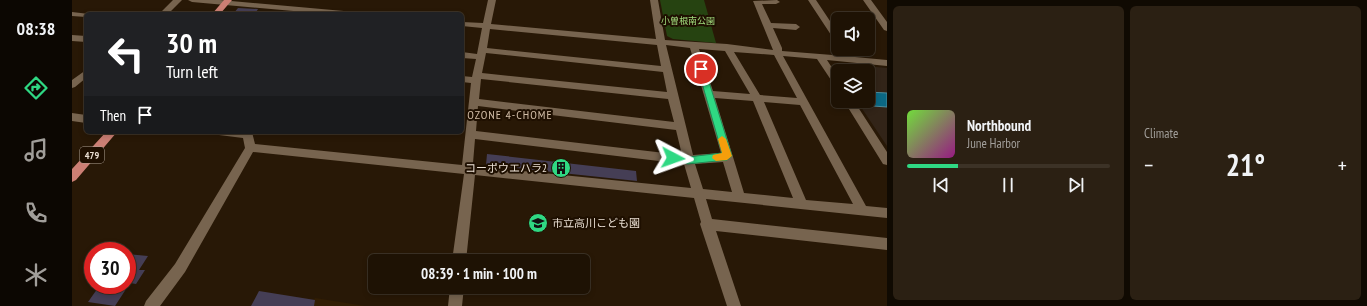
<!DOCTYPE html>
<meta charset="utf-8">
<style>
body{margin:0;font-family:"PT Sans Narrow","Noto Sans JP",sans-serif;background:#2b2013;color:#f1f3f6;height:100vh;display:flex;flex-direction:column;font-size:15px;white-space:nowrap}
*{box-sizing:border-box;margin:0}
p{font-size:13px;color:#a19e9a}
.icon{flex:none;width:22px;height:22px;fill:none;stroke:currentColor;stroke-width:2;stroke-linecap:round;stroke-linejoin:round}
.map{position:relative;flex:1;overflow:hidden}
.panel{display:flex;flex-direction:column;gap:6px;padding:6px;background:#100a02;width:480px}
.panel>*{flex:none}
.hud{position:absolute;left:12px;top:12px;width:380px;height:122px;border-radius:6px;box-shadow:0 2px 6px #0003,0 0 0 1px #3c3226;background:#202124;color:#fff;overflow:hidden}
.buttons{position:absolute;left:759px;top:12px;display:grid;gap:8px}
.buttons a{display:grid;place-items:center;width:44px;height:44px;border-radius:6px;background:#1e1204;box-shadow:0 2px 6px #0003,0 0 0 1px #3c3226;font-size:20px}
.speed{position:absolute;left:12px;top:242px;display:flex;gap:8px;font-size:20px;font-weight:700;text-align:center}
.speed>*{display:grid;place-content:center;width:52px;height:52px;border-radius:50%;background:#1e1204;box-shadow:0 2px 6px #0003,0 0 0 1px #3c3226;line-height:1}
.speed .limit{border:6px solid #d22;background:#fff;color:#111}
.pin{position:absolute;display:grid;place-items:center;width:34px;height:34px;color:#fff;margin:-17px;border:2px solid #fff;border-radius:50%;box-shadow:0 1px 4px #0007}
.me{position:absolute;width:44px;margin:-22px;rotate:94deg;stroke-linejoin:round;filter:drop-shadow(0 0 3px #0008)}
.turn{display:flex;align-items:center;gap:14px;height:84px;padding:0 16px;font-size:18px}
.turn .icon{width:52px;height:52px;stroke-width:2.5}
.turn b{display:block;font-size:28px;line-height:34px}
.then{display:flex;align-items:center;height:38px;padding:0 16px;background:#0003;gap:8px;font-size:15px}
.big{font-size:30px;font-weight:700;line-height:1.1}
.panel .widget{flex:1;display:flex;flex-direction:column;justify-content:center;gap:6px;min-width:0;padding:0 14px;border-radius:6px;background:#2b2013}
.song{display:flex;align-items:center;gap:12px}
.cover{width:48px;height:48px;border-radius:6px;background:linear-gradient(135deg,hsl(100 70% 55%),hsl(310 70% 35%))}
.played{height:4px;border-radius:2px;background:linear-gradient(90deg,#2fd883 25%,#3c3226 25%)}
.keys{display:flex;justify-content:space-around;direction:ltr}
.heat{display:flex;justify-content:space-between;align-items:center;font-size:22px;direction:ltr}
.panel .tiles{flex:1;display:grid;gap:6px;grid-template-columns:repeat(2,1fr)}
.trip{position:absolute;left:296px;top:254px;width:222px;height:40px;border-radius:6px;background:#1e1204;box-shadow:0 2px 6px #0003,0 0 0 1px #3c3226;font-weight:700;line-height:40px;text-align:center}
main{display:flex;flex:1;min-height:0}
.dock{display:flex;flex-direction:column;width:72px;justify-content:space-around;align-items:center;background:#0c0702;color:#a19e9a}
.dock .icon{width:28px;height:28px}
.dock .current{color:#2fd883}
.dock b{font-size:18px;color:#f1f3f6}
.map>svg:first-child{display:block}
.built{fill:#321e04}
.education{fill:#322418}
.green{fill:#264311}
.water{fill:#0b6884;stroke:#4e8c9c}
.building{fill:#453e55}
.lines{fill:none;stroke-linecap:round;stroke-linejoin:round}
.minor{fill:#77644f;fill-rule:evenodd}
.trunk{fill:#cc7f74;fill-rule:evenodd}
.route{fill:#2fd883;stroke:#1f8c55}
.slow{fill:#f59e0b}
.labels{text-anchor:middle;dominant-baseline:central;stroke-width:4;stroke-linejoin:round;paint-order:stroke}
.far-park-label{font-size:9px;fill:#a3df7f;stroke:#1e0f00}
.shield{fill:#1e0f00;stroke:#ada194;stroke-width:1}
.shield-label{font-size:10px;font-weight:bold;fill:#eadfd3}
.poi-label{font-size:11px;fill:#eadfd3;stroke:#1e0f00;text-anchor:end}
.neighbourhood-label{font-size:12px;letter-spacing:1px;fill:#d3bea7;stroke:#1e0f00}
</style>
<main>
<nav class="dock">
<b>08:38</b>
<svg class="icon current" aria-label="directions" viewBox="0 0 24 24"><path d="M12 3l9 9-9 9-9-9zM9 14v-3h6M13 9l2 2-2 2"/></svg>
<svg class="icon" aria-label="music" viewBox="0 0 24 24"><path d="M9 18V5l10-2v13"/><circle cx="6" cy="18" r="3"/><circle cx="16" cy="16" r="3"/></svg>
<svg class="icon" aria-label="phone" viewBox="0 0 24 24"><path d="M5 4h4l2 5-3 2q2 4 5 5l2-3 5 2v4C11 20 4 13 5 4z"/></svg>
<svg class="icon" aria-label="climate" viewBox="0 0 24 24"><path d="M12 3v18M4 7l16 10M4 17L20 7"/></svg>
</nav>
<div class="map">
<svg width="815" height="306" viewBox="0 0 815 306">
<rect width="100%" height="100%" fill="#281806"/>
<path class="built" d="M243 298 293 306H239Z"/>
<path class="education" d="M771 64 815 68V146L785 101H796V71H766V73L764 70Z"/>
<path class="green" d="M588 0H632L644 43 601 39 595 36Z"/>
<path class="water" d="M796 92 815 93V107L801 106 796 98Z"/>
<path class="building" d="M166 8 186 9 183 14H161Z
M415 154 564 171 565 181 414 165Z
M55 254 76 256 67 270H73L64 284 58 283 43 306 16 302 28 285H55Z
M187 291 243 300 242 306H179Z"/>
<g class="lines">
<path class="minor" d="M101 0H110L96 14H87Z
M116 0H148L283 12 287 14H255L120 2Z
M416 0H424L419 24 584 39 578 0H586L593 40 655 44 701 50 681 1 705 0 708 2 704 4H690L699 23 724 24 728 27 724 30 701 28 710 48V51L773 56 769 49H777L783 57 815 60V66L755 60 766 77V87L763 86 745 59 711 56 794 206 815 208V218L634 199 640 219 815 238V250L644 231 669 306H655L628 224 629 222 622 198 403 175 394 261H380L392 174 181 152 113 272 88 306H72L74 301 103 264 173 148 171 138 147 135 146 132H180L183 144 390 165 399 83 390 82V76L400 77 404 59 390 58V52L405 54 410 28 390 26V22L411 23ZM418 29 585 45 589 66 415 48ZM594 45 618 48 649 153 621 155ZM627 49 653 51 678 94 641 91ZM662 52 702 55 725 98 688 95ZM414 53 591 72 595 92 410 73ZM409 79 596 99 602 122 407 99ZM643 98 681 101 721 198 672 193ZM692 102 728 105 781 204 734 200ZM406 106 604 130 610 155 404 131ZM403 139 612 164 619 188 402 166 401 163ZM651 162 660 192 631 189 623 164Z
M736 0H744L766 33V42L763 41Z
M791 0H799L815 22V31L812 30Z
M0 12 17 14H14V17L0 16Z
M0 35 14 36V42L0 41Z
M14 70V78L3 87 0 88V80Z
M772 101H782L815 152V165L811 164Z
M0 113 14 115V123L0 121Z
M378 287H392L390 306H376Z"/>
<path class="trunk" d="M152 0H160L148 14H140Z
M34 132H45L4 180 0 182V169Z"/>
</g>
<path class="route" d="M629 67 633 69 660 156 655 160 616 164 597 161 596 158 601 155 616 157 650 153 626 69Z"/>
<path class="slow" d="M650 136 654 139 660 156 655 160 644 161 640 158 641 155 650 153 646 139Z"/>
<defs>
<g id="building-disc" transform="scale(1)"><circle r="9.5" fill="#2fd883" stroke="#1e0f00"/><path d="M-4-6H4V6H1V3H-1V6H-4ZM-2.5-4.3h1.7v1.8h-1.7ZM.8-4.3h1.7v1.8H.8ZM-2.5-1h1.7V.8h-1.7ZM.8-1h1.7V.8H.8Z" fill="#111"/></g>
<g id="school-disc" transform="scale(1)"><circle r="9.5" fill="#2fd883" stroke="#1e0f00"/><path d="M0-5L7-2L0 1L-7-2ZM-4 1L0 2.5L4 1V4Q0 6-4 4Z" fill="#111"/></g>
</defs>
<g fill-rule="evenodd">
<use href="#building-disc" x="489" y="168"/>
<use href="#school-disc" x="466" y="223"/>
</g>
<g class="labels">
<g class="far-park-label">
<text x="616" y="20">小曽根南公園</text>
</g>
<rect class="shield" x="8" y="147" width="24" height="16" rx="3"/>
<g class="shield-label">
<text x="20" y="155">479</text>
</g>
<g class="poi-label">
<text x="475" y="168">コーポウエハラ2</text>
<text x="480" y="223" text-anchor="start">市立高川こども園</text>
</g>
<g class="neighbourhood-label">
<text x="438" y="114">OZONE 4-CHOME</text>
</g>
</g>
</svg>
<div class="buttons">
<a><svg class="icon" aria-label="sound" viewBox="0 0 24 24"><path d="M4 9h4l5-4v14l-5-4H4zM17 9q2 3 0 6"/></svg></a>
<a><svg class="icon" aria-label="layers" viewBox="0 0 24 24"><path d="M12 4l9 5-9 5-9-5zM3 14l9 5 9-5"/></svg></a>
</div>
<div class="speed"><div class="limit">30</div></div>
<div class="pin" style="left:629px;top:69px;background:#d93025"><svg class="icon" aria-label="arrive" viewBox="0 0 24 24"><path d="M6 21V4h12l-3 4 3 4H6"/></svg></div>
<svg class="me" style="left:601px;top:158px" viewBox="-20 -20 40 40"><path d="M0-17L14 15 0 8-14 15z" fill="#2fd883" stroke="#fff" stroke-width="4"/></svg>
<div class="trip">08:39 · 1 min · 100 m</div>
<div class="hud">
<div class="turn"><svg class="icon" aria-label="left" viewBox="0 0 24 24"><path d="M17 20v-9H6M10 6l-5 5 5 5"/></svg><div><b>30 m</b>Turn left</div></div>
<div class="then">Then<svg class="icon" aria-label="arrive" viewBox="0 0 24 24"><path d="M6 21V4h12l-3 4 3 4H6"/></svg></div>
</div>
</div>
<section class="panel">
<div class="tiles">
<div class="widget">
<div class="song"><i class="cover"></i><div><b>Northbound</b><p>June Harbor</p></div></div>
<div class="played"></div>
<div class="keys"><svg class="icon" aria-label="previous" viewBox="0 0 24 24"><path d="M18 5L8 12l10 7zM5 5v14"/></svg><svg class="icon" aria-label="pause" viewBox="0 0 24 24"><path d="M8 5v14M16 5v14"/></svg><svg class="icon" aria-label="next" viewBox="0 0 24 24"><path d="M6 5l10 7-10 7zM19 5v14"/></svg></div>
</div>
<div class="widget"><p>Climate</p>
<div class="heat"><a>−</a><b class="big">21°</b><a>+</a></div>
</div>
</div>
</section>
</main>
